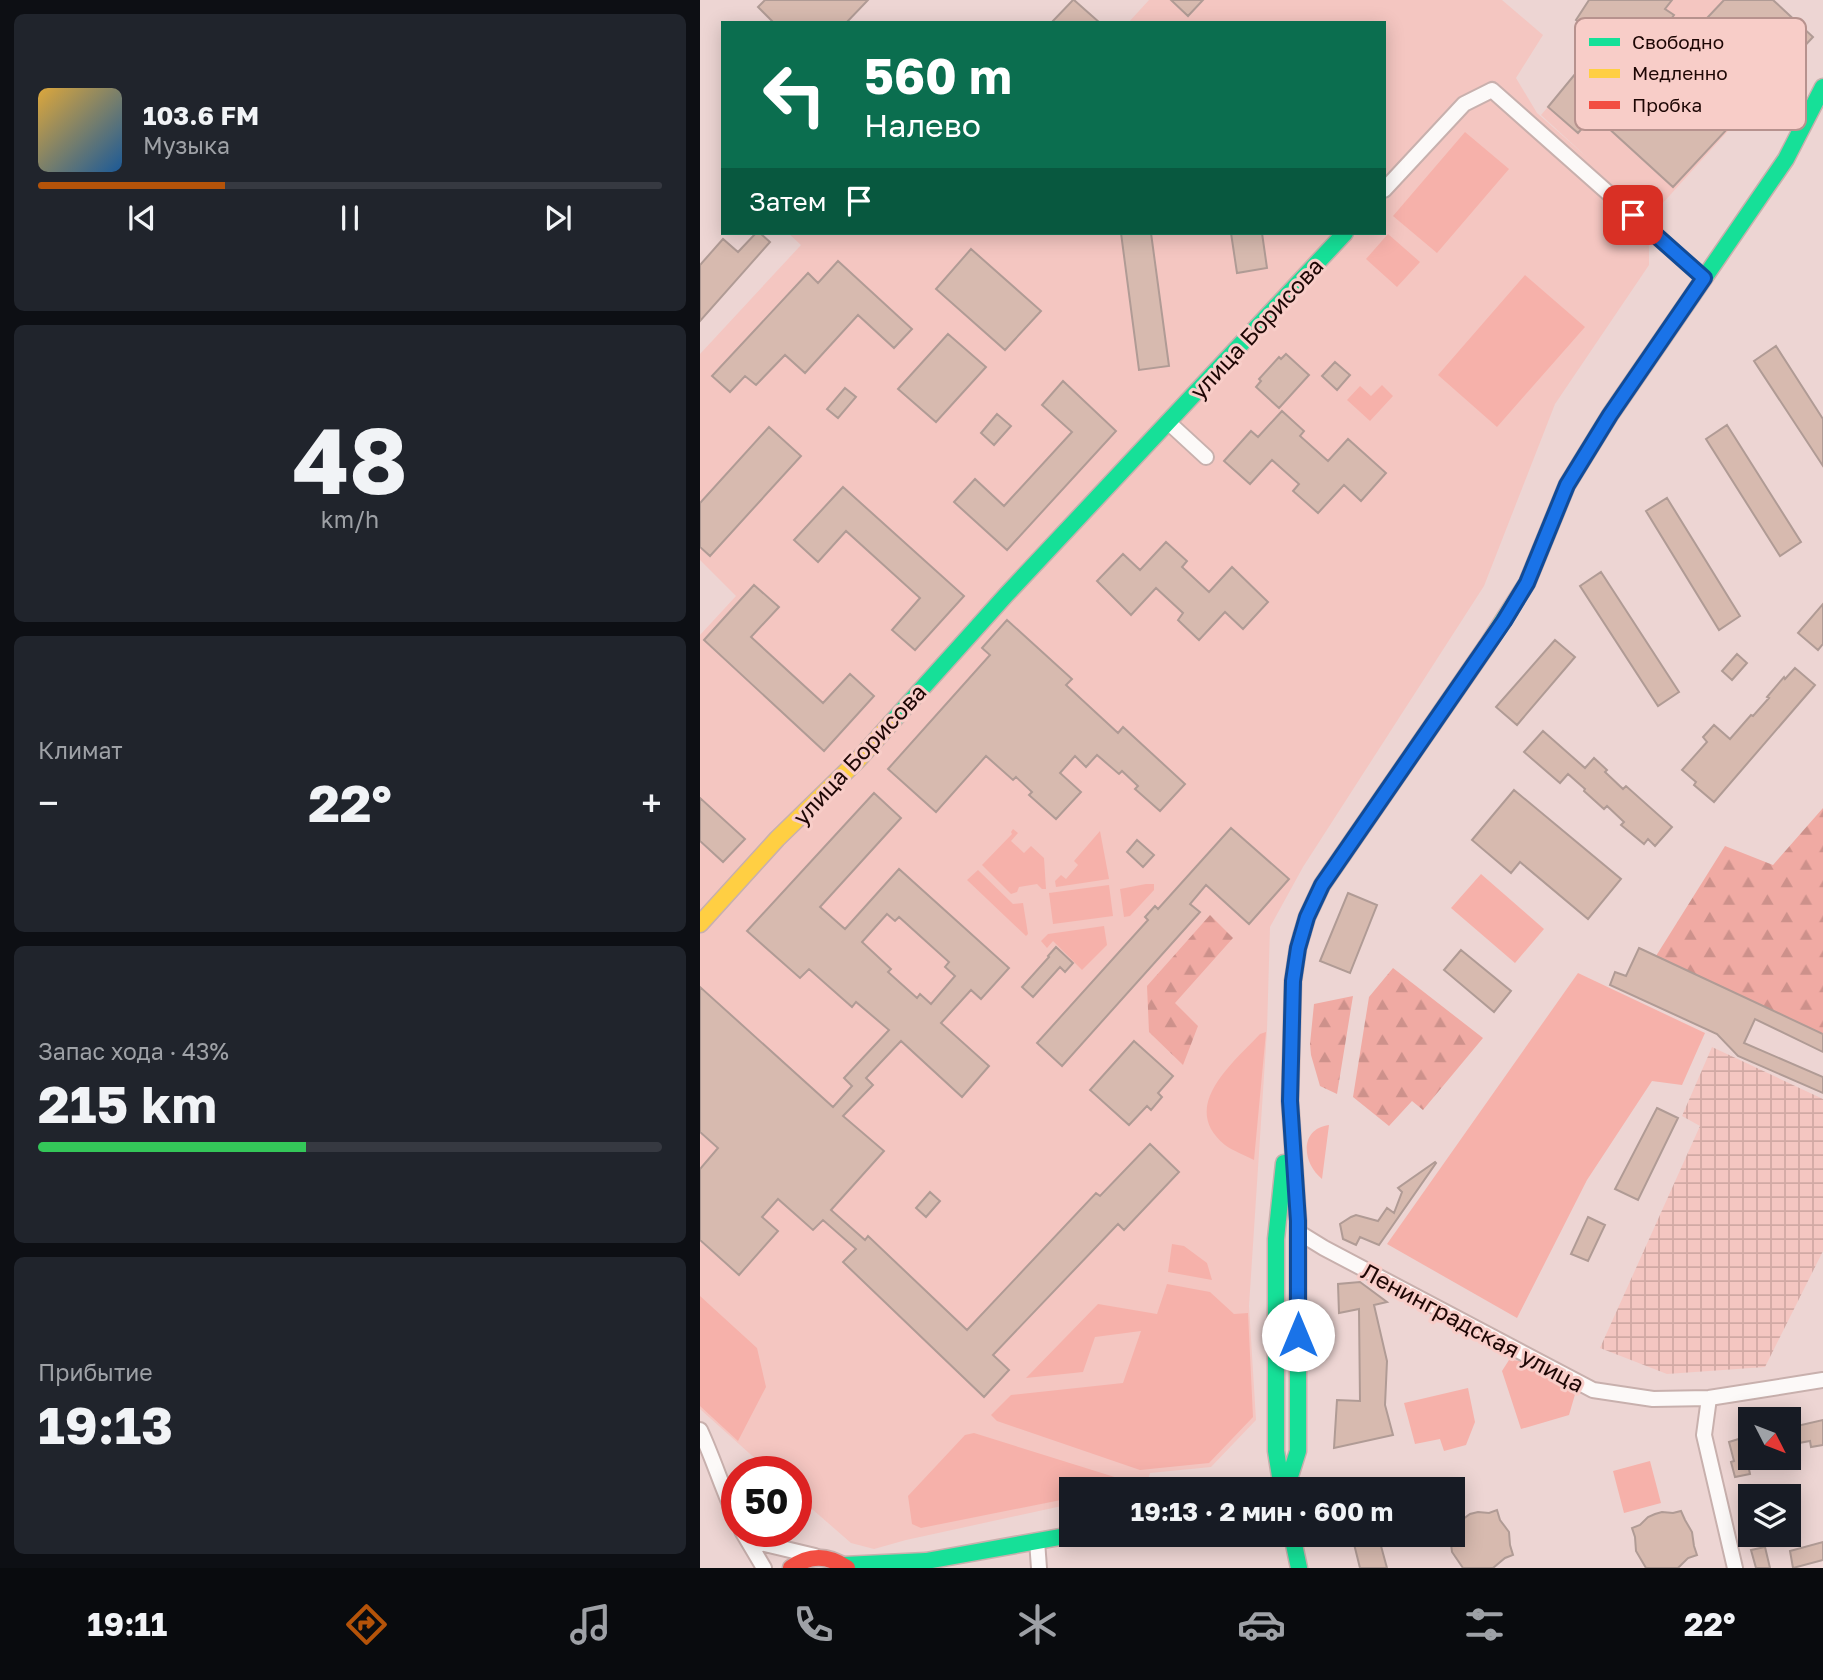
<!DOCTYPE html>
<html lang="ru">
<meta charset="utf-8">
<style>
body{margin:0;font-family:"Golos Text",sans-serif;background:#20242c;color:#f1f3f6;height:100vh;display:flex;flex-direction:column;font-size:26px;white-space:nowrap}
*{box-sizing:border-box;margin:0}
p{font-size:23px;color:#9ea1a6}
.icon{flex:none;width:38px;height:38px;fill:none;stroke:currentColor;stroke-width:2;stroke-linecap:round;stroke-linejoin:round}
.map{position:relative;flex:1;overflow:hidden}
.details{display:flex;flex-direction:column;gap:14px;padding:14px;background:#0d0f14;width:700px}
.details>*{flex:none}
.top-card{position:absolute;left:21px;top:21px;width:665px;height:214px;border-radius:0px;box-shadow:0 4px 18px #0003;background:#0b6e4f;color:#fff;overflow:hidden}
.needle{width:46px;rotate:132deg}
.buttons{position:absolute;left:1038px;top:1407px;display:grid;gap:14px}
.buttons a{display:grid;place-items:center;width:63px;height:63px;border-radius:0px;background:#171b24;box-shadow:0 4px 18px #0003;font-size:35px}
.speed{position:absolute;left:21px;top:1456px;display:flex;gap:14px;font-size:35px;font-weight:700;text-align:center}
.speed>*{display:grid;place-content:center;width:91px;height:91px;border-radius:50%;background:#171b24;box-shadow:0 4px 18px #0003;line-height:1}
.speed .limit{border:10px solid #d22;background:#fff;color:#111}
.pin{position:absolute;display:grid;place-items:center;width:60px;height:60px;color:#fff;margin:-30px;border-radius:14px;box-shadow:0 4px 10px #0006}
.me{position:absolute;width:77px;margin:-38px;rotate:0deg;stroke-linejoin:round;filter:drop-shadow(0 0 5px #0008)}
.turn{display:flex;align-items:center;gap:24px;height:147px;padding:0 28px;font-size:32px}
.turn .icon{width:91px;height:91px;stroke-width:2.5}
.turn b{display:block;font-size:49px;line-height:60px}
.then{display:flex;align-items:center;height:66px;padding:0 28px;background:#0003;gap:14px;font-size:26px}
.big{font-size:52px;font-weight:700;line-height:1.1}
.details .tile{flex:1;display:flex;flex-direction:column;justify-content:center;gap:10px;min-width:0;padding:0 24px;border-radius:10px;background:#20242c}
.details .dial{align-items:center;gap:0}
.dial b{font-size:91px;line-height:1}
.song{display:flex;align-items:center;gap:21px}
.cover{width:84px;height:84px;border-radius:10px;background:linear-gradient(135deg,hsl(40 70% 55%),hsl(210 70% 35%))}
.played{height:7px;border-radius:4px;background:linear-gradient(90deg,#b45309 30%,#363941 30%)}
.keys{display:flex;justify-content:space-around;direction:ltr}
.heat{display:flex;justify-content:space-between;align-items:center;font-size:38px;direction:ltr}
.charge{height:10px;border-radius:5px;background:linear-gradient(90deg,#34c759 43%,#363941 0)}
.trip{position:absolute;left:359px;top:1477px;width:406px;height:70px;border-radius:0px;background:#171b24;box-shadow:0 4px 18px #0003;font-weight:700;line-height:70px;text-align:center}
.tabs{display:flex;height:112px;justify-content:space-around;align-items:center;background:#090b0e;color:#9ea1a6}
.tabs .icon{width:49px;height:49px}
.tabs .active{color:#b45309}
.tabs b{font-size:32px;color:#f1f3f6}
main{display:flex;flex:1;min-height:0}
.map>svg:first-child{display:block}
.built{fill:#f4c6c1}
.industrial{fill:url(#industrial-grid)}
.green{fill:#f6b1aa}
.forest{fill:url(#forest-firs)}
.building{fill:#d7baaf;stroke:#b09b95;stroke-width:2;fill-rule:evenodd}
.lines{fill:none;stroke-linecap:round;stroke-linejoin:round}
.street-casing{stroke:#c8b0ad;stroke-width:18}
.fast-casing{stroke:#c8b0ad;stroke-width:19}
.slow-casing{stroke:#c8b0ad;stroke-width:19}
.jam-casing{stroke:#c8b0ad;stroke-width:19}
.street{stroke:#fcf9f8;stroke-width:14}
.fast{stroke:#16e098;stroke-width:16}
.slow{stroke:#ffcf43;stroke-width:16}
.jam{stroke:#f24e42;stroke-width:16}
.route-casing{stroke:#114b97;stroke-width:18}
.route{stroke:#1a73e8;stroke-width:12}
.labels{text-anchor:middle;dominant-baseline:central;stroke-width:6;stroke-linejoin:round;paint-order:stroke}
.street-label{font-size:23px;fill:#1e0705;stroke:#f8cdc8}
.key{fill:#f8cdc8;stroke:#b7928e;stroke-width:2}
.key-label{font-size:19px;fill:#1e0705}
</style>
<main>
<section class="details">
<div class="tile">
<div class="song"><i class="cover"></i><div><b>103.6 FM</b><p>Музыка</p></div></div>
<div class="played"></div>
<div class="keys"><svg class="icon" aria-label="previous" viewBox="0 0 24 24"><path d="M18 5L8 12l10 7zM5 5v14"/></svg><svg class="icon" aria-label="pause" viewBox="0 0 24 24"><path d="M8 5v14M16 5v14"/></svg><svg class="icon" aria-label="next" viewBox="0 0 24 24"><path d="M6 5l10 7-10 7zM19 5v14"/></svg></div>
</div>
<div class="tile dial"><b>48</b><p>km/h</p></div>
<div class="tile"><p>Климат</p>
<div class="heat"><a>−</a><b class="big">22°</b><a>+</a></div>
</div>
<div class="tile"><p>Запас хода · 43%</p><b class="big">215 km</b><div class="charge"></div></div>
<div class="tile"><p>Прибытие</p><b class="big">19:13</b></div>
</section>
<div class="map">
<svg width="1123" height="1568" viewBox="0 0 1123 1568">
<defs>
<pattern id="industrial-grid" width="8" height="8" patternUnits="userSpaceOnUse" patternTransform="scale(1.75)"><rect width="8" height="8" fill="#f4c6c1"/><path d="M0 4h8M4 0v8" fill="none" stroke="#d1a9a4"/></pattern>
<pattern id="forest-firs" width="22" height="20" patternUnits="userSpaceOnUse" patternTransform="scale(1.75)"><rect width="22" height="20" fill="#f0aaa3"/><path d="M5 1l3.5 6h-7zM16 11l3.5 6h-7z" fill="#cd918b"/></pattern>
</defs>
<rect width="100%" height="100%" fill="#edd5d3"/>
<path class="built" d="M449 0H802L843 35 816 78 837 113 890 160 841 115 879 71 934 0H1073L1113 37 952 215 949 213V265L855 404 784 586 603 867 570 927 567 1030 549 1306 556 1420 511 1467 450 1473 446 1487 436 1489H371V1504L206 1540 174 1549 151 1543 96 1495V1472H70L0 1409V635L36 596 0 560V354L101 245 88 233H684V23H428Z"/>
<path class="industrial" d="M1012 1047 1123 1099V1251L1065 1367 967 1374 900 1348 1000 1126 982 1116Z"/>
<path class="green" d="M765 132 809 169 737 253 693 216Z
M688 234 720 262 697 287 666 259Z
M825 275 885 327 797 427 738 375Z
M682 385 693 396 670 421 647 400 660 386 671 396Z
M313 829 318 833 311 841 324 853 331 846 344 858 346 889H342L337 884 319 887 317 892 311 894 282 865 312 834 311 832Z
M400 831 409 879 356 887 355 881 361 875 366 879 378 865 374 861Z
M278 870 313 904 323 903 328 934 326 936 267 880Z
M781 874 844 929 815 963 751 908Z
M446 884H454V890L430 916 424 917 420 889Z
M409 885 413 916 353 924 349 893Z
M404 926 407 945 382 970 353 941 347 948 341 941 348 934Z
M878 973 1005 1033 982 1085 952 1081 887 1180 817 1318 687 1244Z
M566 1032 554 1160C545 1155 533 1151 525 1145 478 1107 533 1063 560 1034Z
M629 1125 622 1179C602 1163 599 1129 629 1125Z
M472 1244 484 1246 507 1263 512 1280 468 1272Z
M467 1284 510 1292 534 1314 548 1313 553 1417 509 1463 440 1470 297 1421 291 1415 311 1395 423 1383 441 1331 395 1337 383 1372 326 1378 398 1304 457 1314Z
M0 1296 57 1348 66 1387 38 1441 0 1406Z
M809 1360 823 1361 876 1391 869 1415 821 1429 802 1371Z
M768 1388 775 1422 766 1445 744 1451 740 1439 715 1444 704 1403Z
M274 1433 437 1484 413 1489H371V1498L221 1528 212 1524 208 1496 265 1435Z
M950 1461 961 1503 924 1513 913 1471Z"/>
<path class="forest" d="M1123 808V1034L956 956 1025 846 1073 865Z
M510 915 533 938 475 1003 498 1026 483 1065 449 1032 447 986Z
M693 968 783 1038 723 1110 712 1101 689 1126 653 1097 669 997Z
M653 996 637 1094 620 1086 611 1055 610 1044 614 1004Z"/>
<path class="building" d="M65 0H168L146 23H74L58 7Z
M373 0H374L400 23H351Z
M471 0H503L488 16Z
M889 0H972L965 9 974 15 929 77 980 123 1046 52 1008 17 1024 0H1073L1113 37 973 187 894 115 878 133 848 107 904 39 876 20Z
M56 233H60L70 242 0 321V265L23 239 38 252Z
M421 233H451L469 366 439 370Z
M531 233H562L567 268 537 273Z
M271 249 341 311 305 350 236 289Z
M138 261 212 329 194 348 158 315 105 373 85 355 56 385 45 376 30 392 12 376 108 273 118 283Z
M248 334 286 367 236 422 198 389Z
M1076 346 1123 419V466L1054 361Z
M586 354 609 375 579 408 556 387 561 381 559 379 579 357 581 359Z
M635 362 650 375 637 390 622 376Z
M363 381 416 431 307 550 254 502 275 479 304 506 372 432 342 405Z
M145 388 156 397 138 418 127 409Z
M582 411 604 431 600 436 628 461 648 439 686 473 661 501 644 485 618 513 593 491 599 484 572 460 550 484 524 461 551 431 558 437Z
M297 414 311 426 294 445 281 433Z
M1027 425 1101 542 1080 556 1006 439Z
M69 427 101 456 10 556 0 547V503Z
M143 487 264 596 215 650 192 630 220 598 146 531 118 562 94 540Z
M967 498 1040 616 1019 630 946 511Z
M466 542 487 561 482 567 509 592 532 567 568 602 543 629 525 612 499 640 478 620 483 613 456 588 431 615 397 581 423 554 440 570Z
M901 572 979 692 958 706 880 586Z
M54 585 79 607 51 637 123 703 150 674 174 696 124 751 4 640Z
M1123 604V644L1118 650 1098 633Z
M307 620 372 679 366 685 418 733 423 727 485 784 460 811 435 789 438 786 422 771 419 774 397 755 386 767 375 756 360 773 381 792 356 819 329 795 332 792 316 777 313 780 286 756 236 812 188 769 290 655 282 648Z
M855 640 875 657 817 725 796 707Z
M1037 654 1047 663 1032 680 1022 671Z
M1095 668 1115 685 1014 802 994 785 996 782 982 770 1007 742 1003 737 1014 725 1030 739 1051 715 1053 716 1069 698 1067 697 1084 677 1085 679Z
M843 731 885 768 894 758 907 770 905 772 923 789 926 786 972 827 955 846 948 839 944 844 921 825 924 822 907 806 904 809 884 791 885 789 868 774 860 783 824 752Z
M814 790 921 879 888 919 820 862 811 873 772 840Z
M174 793 201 818 120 907 145 929 199 869 309 968 281 999 271 990 241 1023 289 1066 262 1097 201 1041 166 1078 173 1085 143 1116 184 1151 131 1210 165 1240 168 1236 267 1330 396 1193 400 1196 450 1144 479 1172 424 1230 418 1224 293 1355 309 1370 284 1397 143 1262 156 1249 123 1220 113 1230 78 1199 62 1217 78 1231 39 1275 0 1240V1169L18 1148 0 1132V987L133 1107 152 1086 144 1078 189 1030 156 1002 152 1007 109 969 100 978 47 931ZM187 914 195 921 199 917 249 962 245 967 255 976 231 1004 220 994 217 998 188 972 191 969 162 942Z
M0 798 45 839 23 862 0 841Z
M531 828 589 879 549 924 506 885 490 904 500 912 362 1066 337 1043 448 920 445 917 455 906 458 909Z
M437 840 454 855 443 867 427 852Z
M648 893 677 905 650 973 620 961Z
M356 947 373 963 365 972 360 967 333 997 322 987 349 957 348 956Z
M939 948 1123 1034V1052L1055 1019 1044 1043 1123 1077V1093L1038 1056 1017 1034 910 985 915 972 926 976Z
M761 950 811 991 794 1012 744 970Z
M434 1041 473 1076 458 1093 462 1097 451 1110 447 1106 429 1125 390 1090Z
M957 1108 978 1118 938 1200 915 1189Z
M735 1162 736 1163 679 1245 660 1237 656 1245 643 1239 640 1224 651 1217 656 1215 678 1221 687 1208 694 1213 702 1192 698 1188Z
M230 1192 240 1201 226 1217 216 1208Z
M888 1217 905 1225 888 1261 871 1254Z
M660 1282 687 1302 674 1305 687 1361 685 1405 693 1435 634 1448 637 1400 660 1401 659 1309 639 1313 638 1284Z
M1123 1420V1445L1111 1447 1110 1441 1088 1445V1428Z
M1048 1436 1050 1454 1046 1455 1050 1474 1035 1477 1031 1462 1034 1461 1029 1442Z
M797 1510 800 1520 809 1532 810 1545 813 1555 805 1558 793 1568H763L752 1552 751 1544 752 1527 770 1514 778 1512 789 1513Z
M981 1511 985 1520 992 1532 994 1546 997 1555 988 1558 978 1568H946L936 1551 935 1537 932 1528 940 1525 948 1517 955 1514 962 1512 973 1513Z
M672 1535H678L687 1568H660L653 1540Z
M1123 1542V1560L1093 1568 1090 1551Z
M1065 1547 1070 1568H1056L1051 1550Z"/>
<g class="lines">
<g class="street-casing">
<path id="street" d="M684 190 764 104 792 90 1004 278
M468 422 506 457
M598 1232 624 1248 893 1390 953 1399 1009 1398 1123 1380
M1009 1398 1004 1435 1035 1568
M0 1430C14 1460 23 1491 37 1520
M42 1531 64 1568
M48 1540 115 1556
M337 1541 339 1568"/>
</g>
<g class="fast-casing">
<path id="fast" d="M786 647 827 583 867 485 910 415 1086 159 1123 87
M191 723 306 595 645 233
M582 1489 576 1451V1239L584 1163
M586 1489 598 1451V1221L590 1101 593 981 598 948 602 934
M592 1535 599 1568
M144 1565 226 1561 371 1535"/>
</g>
<g class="slow-casing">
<path id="slow" d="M0 924 77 839 158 760 191 723
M602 934 607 917 622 885 786 647"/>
</g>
<g class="jam-casing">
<path id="jam" d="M91 1568C110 1554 128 1555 147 1568"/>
</g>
<use href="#street" class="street"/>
<use href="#fast" class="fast"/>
<use href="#slow" class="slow"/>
<use href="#jam" class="jam"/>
</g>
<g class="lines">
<g class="route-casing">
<path id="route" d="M598 1335V1221L590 1101 593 981 598 948 607 917 622 885 804 621 827 583 867 485 910 415 1004 278 933 215"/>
</g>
<use href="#route" class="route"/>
</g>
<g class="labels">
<g class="street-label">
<text transform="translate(556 328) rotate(-47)">улица Борисова</text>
<text transform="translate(159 754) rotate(-47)">улица Борисова</text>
<text transform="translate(773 1327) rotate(28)">Ленинградская улица</text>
</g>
</g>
<rect x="875" y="18" width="231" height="112" rx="10" class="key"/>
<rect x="889" y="38" width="31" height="8" fill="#16e098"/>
<rect x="889" y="69" width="31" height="9" fill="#ffcf43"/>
<rect x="889" y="101" width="31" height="8" fill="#f24e42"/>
<g class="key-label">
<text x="932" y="49">Свободно</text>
<text x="932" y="80">Медленно</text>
<text x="932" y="112">Пробка</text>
</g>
</svg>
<div class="buttons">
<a><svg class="needle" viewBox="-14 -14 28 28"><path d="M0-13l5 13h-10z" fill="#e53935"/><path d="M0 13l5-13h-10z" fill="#9ea1a6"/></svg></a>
<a><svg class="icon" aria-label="layers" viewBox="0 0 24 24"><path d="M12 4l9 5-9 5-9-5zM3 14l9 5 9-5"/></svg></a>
</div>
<div class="speed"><div class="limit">50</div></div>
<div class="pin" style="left:933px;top:215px;background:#d93025"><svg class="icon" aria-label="arrive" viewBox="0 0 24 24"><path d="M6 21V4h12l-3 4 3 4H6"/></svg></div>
<svg class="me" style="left:598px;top:1335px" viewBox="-20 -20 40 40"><circle r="19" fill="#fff"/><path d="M0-13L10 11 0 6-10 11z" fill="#1a73e8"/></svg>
<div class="trip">19:13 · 2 мин · 600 m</div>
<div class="top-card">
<div class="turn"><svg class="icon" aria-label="left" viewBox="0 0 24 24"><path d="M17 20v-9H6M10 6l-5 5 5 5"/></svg><div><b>560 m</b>Налево</div></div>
<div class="then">Затем<svg class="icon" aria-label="arrive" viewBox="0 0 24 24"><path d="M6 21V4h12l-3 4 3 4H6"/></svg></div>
</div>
</div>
</main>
<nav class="tabs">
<b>19:11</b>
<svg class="icon active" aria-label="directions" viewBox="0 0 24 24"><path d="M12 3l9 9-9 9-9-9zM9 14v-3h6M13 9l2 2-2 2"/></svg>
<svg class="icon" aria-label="music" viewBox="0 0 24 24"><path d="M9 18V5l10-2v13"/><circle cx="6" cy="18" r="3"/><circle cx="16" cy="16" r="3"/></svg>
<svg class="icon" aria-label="phone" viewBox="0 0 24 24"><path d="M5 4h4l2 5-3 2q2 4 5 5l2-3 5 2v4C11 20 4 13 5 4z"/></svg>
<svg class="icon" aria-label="climate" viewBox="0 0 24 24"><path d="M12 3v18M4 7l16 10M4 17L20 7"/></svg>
<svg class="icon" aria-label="car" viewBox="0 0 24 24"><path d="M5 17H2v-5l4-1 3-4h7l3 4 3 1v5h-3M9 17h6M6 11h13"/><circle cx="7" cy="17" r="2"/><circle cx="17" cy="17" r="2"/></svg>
<svg class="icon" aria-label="filters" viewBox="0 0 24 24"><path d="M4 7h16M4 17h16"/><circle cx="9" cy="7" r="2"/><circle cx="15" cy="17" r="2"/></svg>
<b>22°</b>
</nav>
